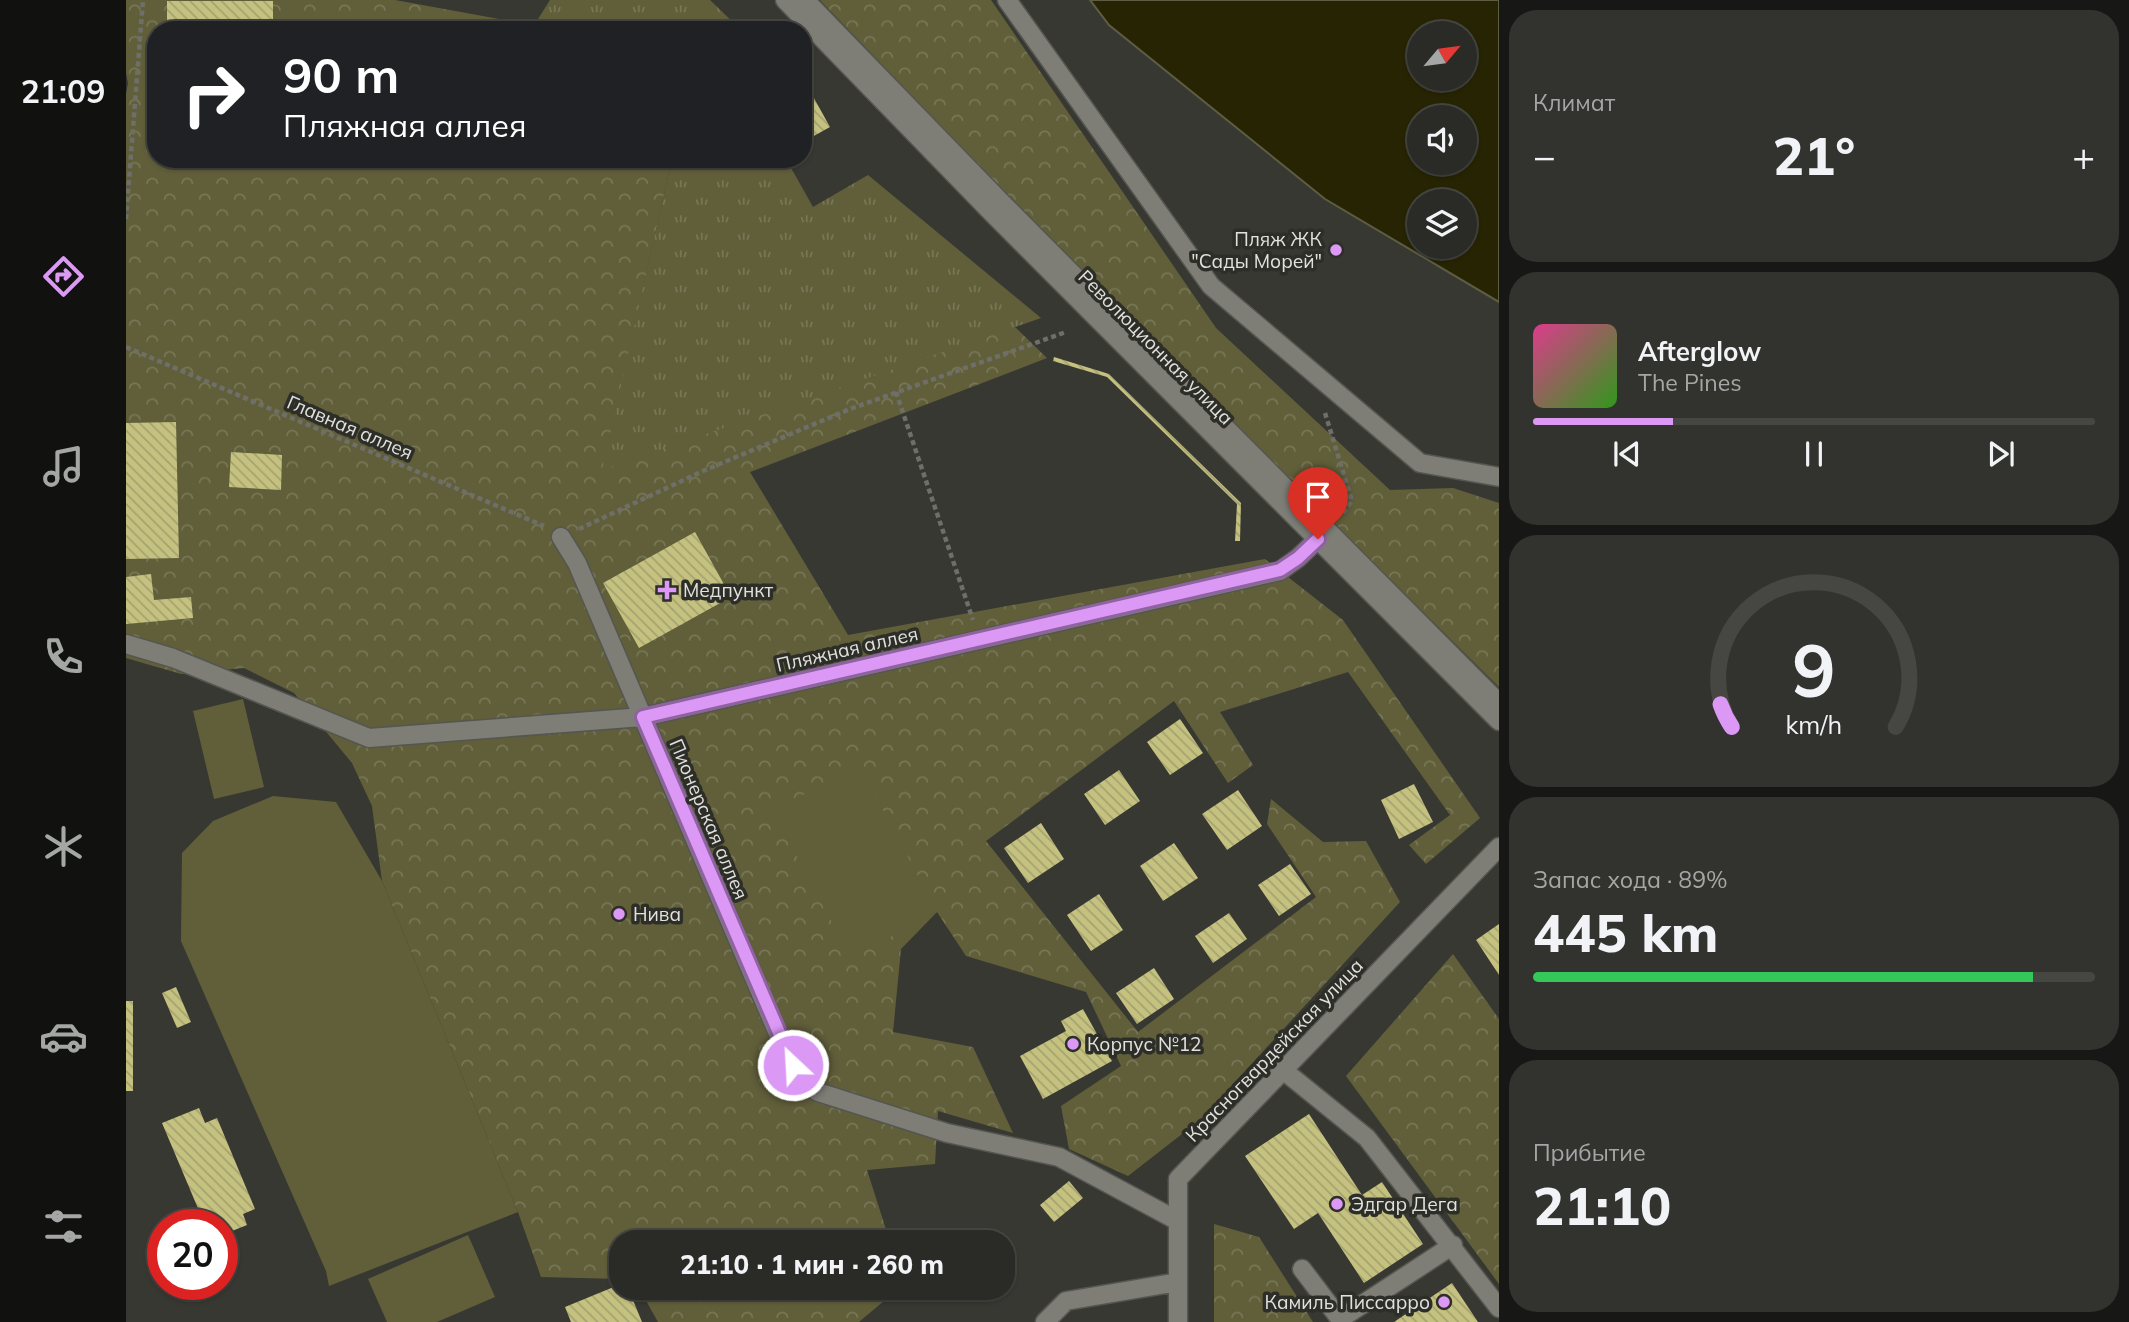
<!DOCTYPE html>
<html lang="ru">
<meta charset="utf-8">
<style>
body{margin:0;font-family:Mulish,sans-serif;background:#32322e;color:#f1f3f6;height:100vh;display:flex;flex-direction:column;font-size:26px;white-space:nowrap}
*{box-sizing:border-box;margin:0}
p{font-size:23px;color:#a5a7a7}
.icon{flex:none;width:38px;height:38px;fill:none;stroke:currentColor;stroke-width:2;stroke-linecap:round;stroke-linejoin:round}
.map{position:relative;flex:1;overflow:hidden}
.side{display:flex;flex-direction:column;gap:10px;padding:10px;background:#171715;width:630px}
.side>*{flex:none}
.top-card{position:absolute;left:21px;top:21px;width:665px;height:147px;border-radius:28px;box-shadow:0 2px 5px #0004,0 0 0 2px #464643;background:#202124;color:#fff;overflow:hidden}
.needle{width:46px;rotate:61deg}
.controls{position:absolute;left:1281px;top:21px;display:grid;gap:14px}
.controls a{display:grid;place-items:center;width:70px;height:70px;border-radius:50%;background:#2a2a26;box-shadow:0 2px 5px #0004,0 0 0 2px #464643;font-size:35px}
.speed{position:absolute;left:21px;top:1209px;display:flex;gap:14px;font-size:35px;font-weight:700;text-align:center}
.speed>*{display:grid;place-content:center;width:91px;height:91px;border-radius:50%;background:#2a2a26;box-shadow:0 2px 5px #0004,0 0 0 2px #464643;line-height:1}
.speed .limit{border:10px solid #d22;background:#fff;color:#111}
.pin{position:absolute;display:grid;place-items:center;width:60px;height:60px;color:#fff;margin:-72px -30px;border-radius:50% 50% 50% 0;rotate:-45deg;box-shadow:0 0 7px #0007}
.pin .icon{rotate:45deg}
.me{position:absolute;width:77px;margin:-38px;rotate:335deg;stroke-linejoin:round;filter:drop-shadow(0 0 5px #0008)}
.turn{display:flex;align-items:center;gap:24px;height:147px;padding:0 21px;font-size:32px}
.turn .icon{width:91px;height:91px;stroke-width:2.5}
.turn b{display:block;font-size:49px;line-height:60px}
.big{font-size:52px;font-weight:800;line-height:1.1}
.side .widget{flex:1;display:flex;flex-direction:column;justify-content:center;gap:10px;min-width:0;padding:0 24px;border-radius:28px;background:#32322e}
.side .dial{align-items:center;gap:0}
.dial svg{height:182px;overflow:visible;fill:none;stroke:#464643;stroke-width:7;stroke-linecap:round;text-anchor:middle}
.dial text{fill:#f1f3f6;stroke:none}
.song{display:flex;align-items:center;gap:21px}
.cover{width:84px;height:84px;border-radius:10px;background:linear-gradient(135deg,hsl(330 70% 55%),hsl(110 70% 35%))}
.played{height:7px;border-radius:4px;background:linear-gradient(90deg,#db99f5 25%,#464643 25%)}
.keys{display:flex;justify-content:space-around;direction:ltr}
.heat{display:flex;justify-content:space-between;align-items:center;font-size:38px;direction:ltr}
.charge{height:10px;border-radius:5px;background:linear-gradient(90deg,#34c759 89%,#464643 0)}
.trip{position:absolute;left:483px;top:1230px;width:406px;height:70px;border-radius:28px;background:#2a2a26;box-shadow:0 2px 5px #0004,0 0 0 2px #464643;font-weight:800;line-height:70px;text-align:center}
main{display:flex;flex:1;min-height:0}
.menu{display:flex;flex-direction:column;width:126px;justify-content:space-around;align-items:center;background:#11110f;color:#a5a7a7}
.menu .icon{width:49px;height:49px}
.menu .on{color:#db99f5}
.menu b{font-size:32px;color:#f1f3f6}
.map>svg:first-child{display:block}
.forest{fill:url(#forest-crowns)}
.park{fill:url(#park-tufts)}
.garden{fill:#615f3a}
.water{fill:#262402;stroke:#5e5d44;stroke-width:2;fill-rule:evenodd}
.building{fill:url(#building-back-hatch)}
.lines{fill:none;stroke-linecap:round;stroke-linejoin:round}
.minor-casing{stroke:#555551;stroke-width:21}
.path{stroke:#6f6f6a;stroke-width:4.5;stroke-dasharray:5 3.5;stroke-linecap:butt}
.minor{stroke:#7e7e77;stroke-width:18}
.route-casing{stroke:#8e639f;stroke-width:18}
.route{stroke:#db99f5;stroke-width:12}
.poi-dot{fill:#db99f5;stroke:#2e2e28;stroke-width:2.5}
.labels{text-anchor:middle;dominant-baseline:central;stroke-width:7;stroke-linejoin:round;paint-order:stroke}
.poi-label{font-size:19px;fill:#e1e1de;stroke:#2e2e28;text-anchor:start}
.street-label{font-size:19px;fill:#e1e1de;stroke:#2e2e28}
</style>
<main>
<nav class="menu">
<b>21:09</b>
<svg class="icon on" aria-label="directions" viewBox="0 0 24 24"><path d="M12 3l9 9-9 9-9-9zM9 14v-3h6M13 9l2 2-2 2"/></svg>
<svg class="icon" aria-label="music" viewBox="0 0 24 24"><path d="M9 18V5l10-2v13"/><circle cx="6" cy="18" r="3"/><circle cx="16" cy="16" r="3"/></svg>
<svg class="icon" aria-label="phone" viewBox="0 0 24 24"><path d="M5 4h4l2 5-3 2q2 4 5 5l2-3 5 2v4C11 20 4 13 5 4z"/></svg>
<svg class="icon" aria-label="climate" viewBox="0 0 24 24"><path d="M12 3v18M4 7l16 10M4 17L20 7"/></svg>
<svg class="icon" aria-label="car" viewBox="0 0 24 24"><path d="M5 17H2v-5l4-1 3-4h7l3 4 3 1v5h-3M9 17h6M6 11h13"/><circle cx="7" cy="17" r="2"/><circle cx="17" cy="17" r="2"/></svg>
<svg class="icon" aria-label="filters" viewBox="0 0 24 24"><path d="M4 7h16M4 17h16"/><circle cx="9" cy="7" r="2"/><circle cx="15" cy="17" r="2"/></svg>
</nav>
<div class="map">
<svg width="1373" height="1322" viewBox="0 0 1373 1322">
<defs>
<pattern id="forest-crowns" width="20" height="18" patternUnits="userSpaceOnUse" patternTransform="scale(1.75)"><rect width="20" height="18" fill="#615f3a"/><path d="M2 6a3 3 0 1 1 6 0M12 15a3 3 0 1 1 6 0" fill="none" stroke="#777656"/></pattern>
<pattern id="park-tufts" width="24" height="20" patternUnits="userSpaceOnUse" patternTransform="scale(1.75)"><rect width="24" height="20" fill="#615f3a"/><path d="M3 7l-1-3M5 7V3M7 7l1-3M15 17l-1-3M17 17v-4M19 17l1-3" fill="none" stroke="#777656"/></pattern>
<pattern id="building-back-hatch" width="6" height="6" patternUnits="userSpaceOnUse" patternTransform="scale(1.75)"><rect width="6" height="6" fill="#c5c280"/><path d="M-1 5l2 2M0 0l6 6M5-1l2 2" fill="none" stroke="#a5a271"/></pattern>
</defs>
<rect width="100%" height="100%" fill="#383832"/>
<path class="forest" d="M0 0H269L434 30H30V159H546L477 469 887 325 921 358 624 472 722 635 1139 559 1217 620 1354 818 1300 864 1283 845 1324 815 1222 672 1094 712 1127 765 1102 783 1048 701 860 841 1012 1032 1190 897 1141 824 1145 799 1197 842 1240 841 1274 902 1074 1120 1002 1176 943 1149 935 1106 995 1066 960 992 840 956 811 912 775 949 767 1032 847 1047 887 1133 812 1111 809 1164 741 1170 764 1242H495V1279L415 1277 392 1212 256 881 246 806 226 763 168 693 118 668 55 674 0 658V94L2 83 0 73Z
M694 0H865L1090 328 1264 490 1327 488 1373 503V687L986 305Z
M1327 954 1373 1019V1284L1220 1076Z
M1088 1224 1133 1237 1187 1322H1088Z
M513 1288H773L733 1322H532Z"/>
<path class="park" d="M424 0H584L615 30H434L409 24Z
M546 159H660L687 207 742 175 915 318 476 470Z"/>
<path class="garden" d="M117 699 138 787 88 799 67 711Z
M733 765 811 912 725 958 647 811Z
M147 796 210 802 256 881 392 1212 203 1286 200 1271 55 941 56 853 87 821Z
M342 1235 369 1297 311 1322H261L242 1279Z"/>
<path class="water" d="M964 0H1373V302L1199 199 983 25ZM1293 33H1339V79H1293ZM1293 117H1339V163H1293ZM1293 201H1339V247H1293Z"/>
<path class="building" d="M41 1H147V30H41Z
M684 91 704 127 677 142V95Z
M928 357 983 374 1115 503 1114 541H1109L1111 504 981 377 927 361Z
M50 422 53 558 0 559V423Z
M105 452 156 455 155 490 103 487Z
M569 532 605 597 513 648 477 583Z
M25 574 28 600 65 597 67 618 0 624V577Z
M1054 719 1077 753 1044 775 1021 742Z
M993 770 1014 801 979 825 958 794Z
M1288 784 1307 822 1273 839 1255 800Z
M1112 790 1136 826 1101 850 1076 814Z
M915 823 938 859 902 883 878 848Z
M1048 843 1072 878 1037 901 1014 866Z
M1164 864 1185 894 1153 916 1132 885Z
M973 894 997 930 965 951 941 915Z
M1103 913 1121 939 1087 963 1069 936Z
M1373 924V975L1350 940Z
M1028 968 1048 999 1011 1024 990 993Z
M50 987 65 1022 51 1028 36 993Z
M0 1001H7V1091H0Z
M957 1009 986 1061 917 1099 894 1056 940 1031 935 1021Z
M73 1108 79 1123 91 1118 129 1209 117 1214 121 1225 96 1235V1225H79L36 1123Z
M1183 1114 1236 1195 1256 1182 1297 1244 1238 1283 1192 1213 1168 1229 1119 1156Z
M943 1181 957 1198 928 1222 914 1205Z
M1326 1283 1352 1322H1268Z
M495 1284V1288H502L516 1322H445L439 1307Z"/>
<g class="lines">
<g class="minor-casing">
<path id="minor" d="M659 0 866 213 1373 721
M679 0 877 204 1373 703
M881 0 1085 286 1294 463 1373 477
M435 537 451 563 659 1050 675 1081 692 1092 821 1133 933 1157 1052 1221
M0 644 47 658 243 738 517 717 1154 571 1172 558 1192 539
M1157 1070 1241 1138 1373 1308
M1176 1269 1214 1319 1327 1245
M919 1322 940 1301 1052 1282
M1052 1322V1179L1373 847"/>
</g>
<path class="path" d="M0 219 17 0
M0 347 418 526
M770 392 847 620
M1199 413 1226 501 1215 515
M453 529 577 471 724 409 940 332"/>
<use href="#minor" class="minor"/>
</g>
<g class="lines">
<g class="route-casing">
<path id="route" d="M667 1065 517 717 1154 570 1172 558 1192 539"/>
</g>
<use href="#route" class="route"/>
</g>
<g class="poi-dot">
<circle cx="1210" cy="250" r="7"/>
<path d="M537.5 579.5h7v7h7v7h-7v7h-7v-7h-7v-7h7z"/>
<circle cx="493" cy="914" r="7"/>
<circle cx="947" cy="1044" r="7"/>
<circle cx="1211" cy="1204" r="7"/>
<circle cx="1318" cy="1302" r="7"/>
</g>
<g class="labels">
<g class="poi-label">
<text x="1196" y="239" text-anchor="end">Пляж ЖК<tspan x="1196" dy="22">"Сады Морей"</tspan></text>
<text x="557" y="590">Медпункт</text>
<text x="507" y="914">Нива</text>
<text x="961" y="1044">Корпус №12</text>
<text x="1225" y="1204">Эдгар Дега</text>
<text x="1304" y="1302" text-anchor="end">Камиль Писсарро</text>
</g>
<g class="street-label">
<text transform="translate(1030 347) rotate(45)">Революционная улица</text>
<text transform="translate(224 427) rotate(23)">Главная аллея</text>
<text transform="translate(721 649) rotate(-13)">Пляжная аллея</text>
<text transform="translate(583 819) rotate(67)">Пионерская аллея</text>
<text transform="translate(1148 1050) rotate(-46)">Красногвардейская улица</text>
</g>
</g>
</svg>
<div class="controls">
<a><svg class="needle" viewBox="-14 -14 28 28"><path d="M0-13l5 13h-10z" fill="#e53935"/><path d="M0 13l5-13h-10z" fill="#a5a7a7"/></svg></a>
<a><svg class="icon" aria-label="sound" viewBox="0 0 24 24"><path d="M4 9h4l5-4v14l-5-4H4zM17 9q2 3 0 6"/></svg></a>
<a><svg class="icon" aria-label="layers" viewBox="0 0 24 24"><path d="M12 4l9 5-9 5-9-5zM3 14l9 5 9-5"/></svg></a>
</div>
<div class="speed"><div class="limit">20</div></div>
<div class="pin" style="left:1192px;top:539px;background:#d93025"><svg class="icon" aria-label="arrive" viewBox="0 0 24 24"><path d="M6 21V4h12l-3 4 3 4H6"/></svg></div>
<svg class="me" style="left:667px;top:1065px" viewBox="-20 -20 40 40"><circle r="17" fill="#db99f5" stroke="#fff" stroke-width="3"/><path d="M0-11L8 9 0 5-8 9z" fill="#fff"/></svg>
<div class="trip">21:10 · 1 мин · 260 m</div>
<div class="top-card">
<div class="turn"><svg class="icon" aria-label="right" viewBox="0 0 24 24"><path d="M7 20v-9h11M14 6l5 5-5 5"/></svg><div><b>90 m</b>Пляжная аллея</div></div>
</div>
</div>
<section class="side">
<div class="widget"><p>Климат</p>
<div class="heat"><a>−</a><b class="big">21°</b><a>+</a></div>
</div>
<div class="widget">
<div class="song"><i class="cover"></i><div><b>Afterglow</b><p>The Pines</p></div></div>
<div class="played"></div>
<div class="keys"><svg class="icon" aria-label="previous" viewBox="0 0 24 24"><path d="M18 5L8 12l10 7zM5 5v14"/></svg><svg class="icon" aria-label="pause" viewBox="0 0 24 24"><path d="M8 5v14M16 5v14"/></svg><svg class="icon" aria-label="next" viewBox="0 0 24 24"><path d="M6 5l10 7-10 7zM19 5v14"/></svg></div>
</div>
<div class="widget dial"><svg viewBox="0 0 100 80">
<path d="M14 69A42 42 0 1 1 86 69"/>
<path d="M14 69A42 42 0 0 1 9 59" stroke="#db99f5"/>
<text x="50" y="56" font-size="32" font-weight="700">9</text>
<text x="50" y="72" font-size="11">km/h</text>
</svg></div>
<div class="widget"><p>Запас хода · 89%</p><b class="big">445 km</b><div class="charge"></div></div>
<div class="widget"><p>Прибытие</p><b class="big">21:10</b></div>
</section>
</main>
